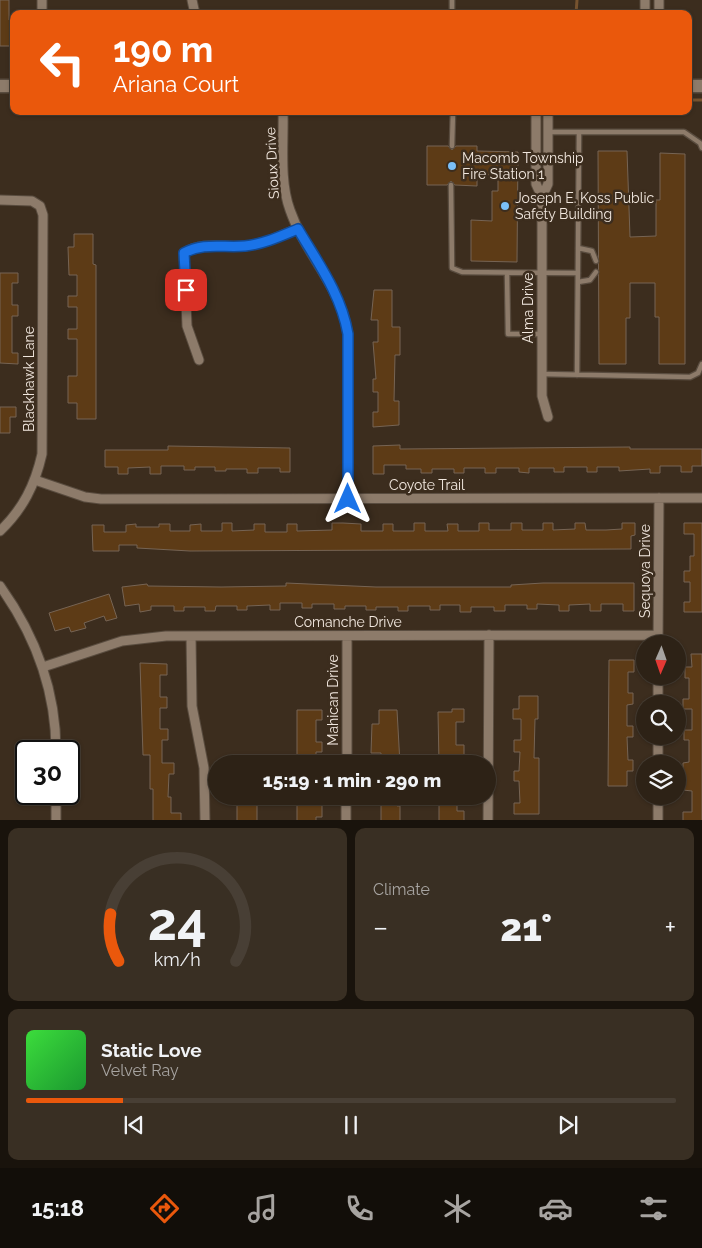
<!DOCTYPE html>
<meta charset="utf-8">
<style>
body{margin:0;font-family:Raleway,sans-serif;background:#392f23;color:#f1f3f6;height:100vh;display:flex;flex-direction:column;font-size:19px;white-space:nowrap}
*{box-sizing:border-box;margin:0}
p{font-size:16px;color:#a7a4a1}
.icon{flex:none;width:28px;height:28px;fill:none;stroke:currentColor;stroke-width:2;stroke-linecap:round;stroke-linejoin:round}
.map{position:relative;height:820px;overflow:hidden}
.panel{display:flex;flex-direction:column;gap:8px;padding:8px;background:#19130c;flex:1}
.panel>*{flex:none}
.top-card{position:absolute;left:10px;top:10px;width:682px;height:105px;border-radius:10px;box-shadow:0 1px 4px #0004,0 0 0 1px #483f35;background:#ea580c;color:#fff;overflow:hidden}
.needle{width:32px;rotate:182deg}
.fabs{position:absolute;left:636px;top:635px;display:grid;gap:10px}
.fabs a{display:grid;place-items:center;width:50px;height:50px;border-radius:50%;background:#2d2216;box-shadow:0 1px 4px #0004,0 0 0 1px #483f35;font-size:25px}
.speed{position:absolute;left:15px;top:740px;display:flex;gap:10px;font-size:25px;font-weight:700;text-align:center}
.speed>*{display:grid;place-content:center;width:65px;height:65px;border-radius:50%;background:#2d2216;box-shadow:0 1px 4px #0004,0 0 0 1px #483f35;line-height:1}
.speed .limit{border:2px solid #111;border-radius:8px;background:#fff;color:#111}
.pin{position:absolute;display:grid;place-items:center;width:42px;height:42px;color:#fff;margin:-21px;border-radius:10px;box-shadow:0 2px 8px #0006}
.me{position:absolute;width:55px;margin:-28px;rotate:0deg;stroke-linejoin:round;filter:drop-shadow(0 0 4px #0008)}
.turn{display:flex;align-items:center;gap:18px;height:105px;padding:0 20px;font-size:22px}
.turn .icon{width:65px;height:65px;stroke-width:2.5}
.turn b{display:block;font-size:35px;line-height:42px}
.big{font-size:38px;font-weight:800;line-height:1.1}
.panel .widget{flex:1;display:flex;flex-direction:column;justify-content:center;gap:8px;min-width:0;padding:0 18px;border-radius:10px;background:#392f23}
.panel .dial{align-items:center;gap:0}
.dial svg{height:130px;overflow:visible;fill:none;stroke:#483f35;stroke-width:7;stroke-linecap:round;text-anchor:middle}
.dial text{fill:#f1f3f6;stroke:none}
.song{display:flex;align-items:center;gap:15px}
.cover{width:60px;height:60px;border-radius:8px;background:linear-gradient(135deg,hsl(120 70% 55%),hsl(130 70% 35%))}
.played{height:5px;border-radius:2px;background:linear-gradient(90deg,#ea580c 15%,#483f35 15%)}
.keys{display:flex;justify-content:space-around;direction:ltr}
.heat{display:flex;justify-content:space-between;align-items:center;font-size:28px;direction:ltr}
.panel .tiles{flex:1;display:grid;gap:8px;grid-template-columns:1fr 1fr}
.widget:last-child{grid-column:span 2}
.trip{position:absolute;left:208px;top:755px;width:288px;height:50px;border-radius:25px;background:#2d2216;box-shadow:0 1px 4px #0004,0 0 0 1px #483f35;font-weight:800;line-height:50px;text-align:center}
.tabs{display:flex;height:80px;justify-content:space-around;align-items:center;background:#120e09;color:#a7a4a1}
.tabs .icon{width:35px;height:35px}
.tabs .current{color:#ea580c}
.tabs b{font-size:22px;color:#f1f3f6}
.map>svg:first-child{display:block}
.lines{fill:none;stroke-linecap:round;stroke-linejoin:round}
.stream{stroke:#77532f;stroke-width:3}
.building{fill:#5d3b16;stroke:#766454}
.lane-casing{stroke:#594c3f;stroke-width:7}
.street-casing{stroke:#594c3f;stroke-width:11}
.secondary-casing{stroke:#594c3f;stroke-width:15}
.lane{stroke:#8d7b6a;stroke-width:4.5}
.street{stroke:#8d7b6a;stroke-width:9}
.secondary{stroke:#8d7b6a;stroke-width:12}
.route-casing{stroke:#114b97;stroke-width:12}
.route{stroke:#1a73e8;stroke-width:9}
.poi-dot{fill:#7abff8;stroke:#3c2d1e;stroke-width:2}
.labels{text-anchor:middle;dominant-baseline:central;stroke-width:5;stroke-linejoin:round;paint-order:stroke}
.poi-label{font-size:14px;fill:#f1e7de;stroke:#3c2d1e;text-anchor:start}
.street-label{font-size:14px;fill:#f1e7de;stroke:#3c2d1e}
</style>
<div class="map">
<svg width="702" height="821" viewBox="0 0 702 821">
<rect width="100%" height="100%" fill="#3c2d1e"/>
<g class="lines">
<path class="stream" d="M576 14 577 0
M689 100H702"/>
</g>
<path class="building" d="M0 0H9V20H14L11 46H0Z
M427 146H448L452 150 456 146H477V151L518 152 517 262 471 261V220L492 221V191H498V175H477V186L455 185 451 181 447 185H427Z
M598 151H627L630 237 656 236V200H660V153L685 154V364H659V317H655V283H630V318H626V364H599Z
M74 234H93V264L96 265V419H77V403H68V376H77V339H68V329H77V307H68V296H77V275H69L68 247H74Z
M0 273H18V283H12V305H18V316H12V353H18V364L0 363Z
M374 290H392V327H400V355H395L394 401H399V425L373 427V412H378V392H373V379H376L373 342H378V320H371Z
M0 407H16V417H10V433H0Z
M400 445V449L630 447V449H702V466H692V472H681V466H660V473H650V469L619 471V467H597V472H587V467H564V472H554V468H529V473L519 472V468H496V473H485V468H464V473H454V469H432V473H421V469H406V465H384V474H373V446Z
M168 446 290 448V472H280V468H258V473H247V469H226V471H215V467H195V470H184V466H161V474H150V467L128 468V474H118V467H105V450H168Z
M222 523H232V531L254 530V524H265V532H287V524H297V531L332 530V523H343L361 524V531H383V524H393V531H414V523H425V531H448L447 524H458V531H479V523H489V530H511V523H522V530H543V523H553V530L575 529V523H585L586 530H606L622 529V523H635V535L631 536V549L190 551 137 548V545H119V551H93L92 525H104V532H126V525L136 524V527H159V524H170V531H190V525L201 524V531H222Z
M684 523H702V612H684V602H690V582H684V571H690V556H694V534H684Z
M286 583 376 587H511V585L543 583H634V611H623V604H601V611H590V604L569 605V611H559V605L537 604V609H527V605H505V611H494V607H471V612H460V605H440V610H430V606H408V611H398V607H376V610H366V606H345V609H334V604H312V608H302V603H280V610H270V605L247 606V610H237V606H216L215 611H205V607H184V611H174V606H151V610L140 612 139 604 125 606 122 587 147 584 148 586 221 587 286 586Z
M109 594 117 618 106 621 104 616 84 623 86 628 71 632 69 627 55 631 49 613Z
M691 654H702V821H683V812H692V791L683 790V763L689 762V740H684V730H692V709H683V699H689V678H685V667H692Z
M609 660H634V672H628V693H633V704L627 705V726H633V737H627L628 760H633V771H627V786H608Z
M140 663 167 664V675H160V697H167V708H160V729H168V740H162V763H174V774H169L168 797H171V813H181V821H153V789H150V755H143Z
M519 696H538V719H535L534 758H539V814H514V803H520L519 781H514V771H519L520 752H514V740H521V719H513V709H519Z
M452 709H464V722H456V745H464V757H458V764H439L438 712H452Z
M297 710H322V720H316V742H322V752H316V764H297Z
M379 710H397L400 764H381V753H371L372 724H379Z
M297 796H316V805H322V817H316V821H297Z
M381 796H397V806H400V821H381Z
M439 796H457V811H464V821H439Z
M237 799H257V821H237Z"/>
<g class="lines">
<g class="lane-casing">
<path id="lane" d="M452 14V0
M548 132H684L700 143 702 148
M452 146 453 111
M451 185 452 268 462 272 578 273
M578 248 592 251 596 261
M507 273 508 334H542
M578 282 590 280 596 272
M542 374 690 377 698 373 702 364
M577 375 579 132"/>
</g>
<g class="street-casing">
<path id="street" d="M192 0 195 14
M659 0V14
M42 14V0
M645 14V0
M283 111C284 143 279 180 290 210 306 256 340 284 348 334V499
M536 111V184L542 197V396L548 417
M542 197 548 184V111
M0 200 32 201 40 206 43 215 42 454C35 485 23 509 0 531
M199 360 187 326 184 253C203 241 224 248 245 246 264 244 280 236 297 229
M35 480 85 497 101 499 702 498
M0 586C35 635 56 691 56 751
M191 636 192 706 204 768 205 821
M658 644 659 498
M43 667 122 641 166 636 658 635
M658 704V676
M347 764V636
M658 764V736
M56 821V794
M346 821V796
M488 821 489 635
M658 821V796"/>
</g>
<g class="secondary-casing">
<path id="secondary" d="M0 86H14
M689 86H702"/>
</g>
<use href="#lane" class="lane"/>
<use href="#street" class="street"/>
<use href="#secondary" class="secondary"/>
</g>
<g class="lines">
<g class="route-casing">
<path id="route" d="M186 290 184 253C203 242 224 248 245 246 264 244 281 236 298 229 318 263 341 294 348 334V499"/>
</g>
<use href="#route" class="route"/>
</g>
<g class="poi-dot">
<circle cx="452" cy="166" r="5"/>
<circle cx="505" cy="206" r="5"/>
</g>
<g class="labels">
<g class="poi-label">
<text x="462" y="158">Macomb Township<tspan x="462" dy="16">Fire Station 1</tspan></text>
<text x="515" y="198">Joseph E. Koss Public<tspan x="515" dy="16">Safety Building</tspan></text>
</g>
<g class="street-label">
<text transform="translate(272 163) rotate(-93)">Sioux Drive</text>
<text transform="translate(528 308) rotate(-90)">Alma Drive</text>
<text transform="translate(29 379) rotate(-90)">Blackhawk Lane</text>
<text x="427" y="485">Coyote Trail</text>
<text transform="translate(645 571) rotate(-90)">Sequoya Drive</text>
<text x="348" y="622">Comanche Drive</text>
<text transform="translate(333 700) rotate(-90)">Mahican Drive</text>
</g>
</g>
</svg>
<div class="fabs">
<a><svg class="needle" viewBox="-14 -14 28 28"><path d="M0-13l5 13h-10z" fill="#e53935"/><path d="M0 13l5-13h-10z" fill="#a7a4a1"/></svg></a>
<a><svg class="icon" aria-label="search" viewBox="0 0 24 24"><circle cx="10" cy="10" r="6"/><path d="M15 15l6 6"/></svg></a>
<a><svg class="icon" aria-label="layers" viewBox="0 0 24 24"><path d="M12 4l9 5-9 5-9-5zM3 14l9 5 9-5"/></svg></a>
</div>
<div class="speed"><div class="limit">30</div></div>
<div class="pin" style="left:186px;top:290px;background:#d93025"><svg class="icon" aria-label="arrive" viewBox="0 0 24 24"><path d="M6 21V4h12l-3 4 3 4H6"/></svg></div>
<svg class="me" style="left:348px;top:499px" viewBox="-20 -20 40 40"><path d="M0-17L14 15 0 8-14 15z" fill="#1a73e8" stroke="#fff" stroke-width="4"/></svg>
<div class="trip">15:19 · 1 min · 290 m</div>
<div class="top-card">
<div class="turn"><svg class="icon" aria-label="left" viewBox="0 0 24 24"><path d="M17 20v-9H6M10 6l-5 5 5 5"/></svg><div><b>190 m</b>Ariana Court</div></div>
</div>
</div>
<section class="panel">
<div class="tiles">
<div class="widget dial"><svg viewBox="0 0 100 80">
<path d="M14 69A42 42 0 1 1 86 69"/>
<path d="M14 69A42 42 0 0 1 9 40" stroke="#ea580c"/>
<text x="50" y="56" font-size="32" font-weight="700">24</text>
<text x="50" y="72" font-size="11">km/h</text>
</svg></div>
<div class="widget"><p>Climate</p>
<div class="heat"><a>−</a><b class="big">21°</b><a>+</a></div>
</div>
<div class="widget">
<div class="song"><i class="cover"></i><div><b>Static Love</b><p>Velvet Ray</p></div></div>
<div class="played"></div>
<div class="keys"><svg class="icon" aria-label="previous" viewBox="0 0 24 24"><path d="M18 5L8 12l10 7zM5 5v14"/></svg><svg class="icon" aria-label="pause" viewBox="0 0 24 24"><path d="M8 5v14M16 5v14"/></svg><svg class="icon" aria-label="next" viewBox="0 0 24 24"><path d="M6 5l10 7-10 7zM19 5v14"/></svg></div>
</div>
</div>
</section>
<nav class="tabs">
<b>15:18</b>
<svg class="icon current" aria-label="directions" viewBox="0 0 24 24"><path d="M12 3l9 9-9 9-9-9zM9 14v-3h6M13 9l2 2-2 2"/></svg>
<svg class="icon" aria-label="music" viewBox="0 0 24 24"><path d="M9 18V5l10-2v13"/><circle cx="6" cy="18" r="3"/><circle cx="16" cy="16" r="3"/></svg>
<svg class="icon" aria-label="phone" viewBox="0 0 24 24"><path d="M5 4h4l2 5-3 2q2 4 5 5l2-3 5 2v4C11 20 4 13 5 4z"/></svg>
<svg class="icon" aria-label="climate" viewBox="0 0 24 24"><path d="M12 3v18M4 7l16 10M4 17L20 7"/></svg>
<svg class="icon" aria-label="car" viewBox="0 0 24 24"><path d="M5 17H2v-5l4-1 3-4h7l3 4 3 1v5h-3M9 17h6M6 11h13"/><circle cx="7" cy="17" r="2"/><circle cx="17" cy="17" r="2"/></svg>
<svg class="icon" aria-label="filters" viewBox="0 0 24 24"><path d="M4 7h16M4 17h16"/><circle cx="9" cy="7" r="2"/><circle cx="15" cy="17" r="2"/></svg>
</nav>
